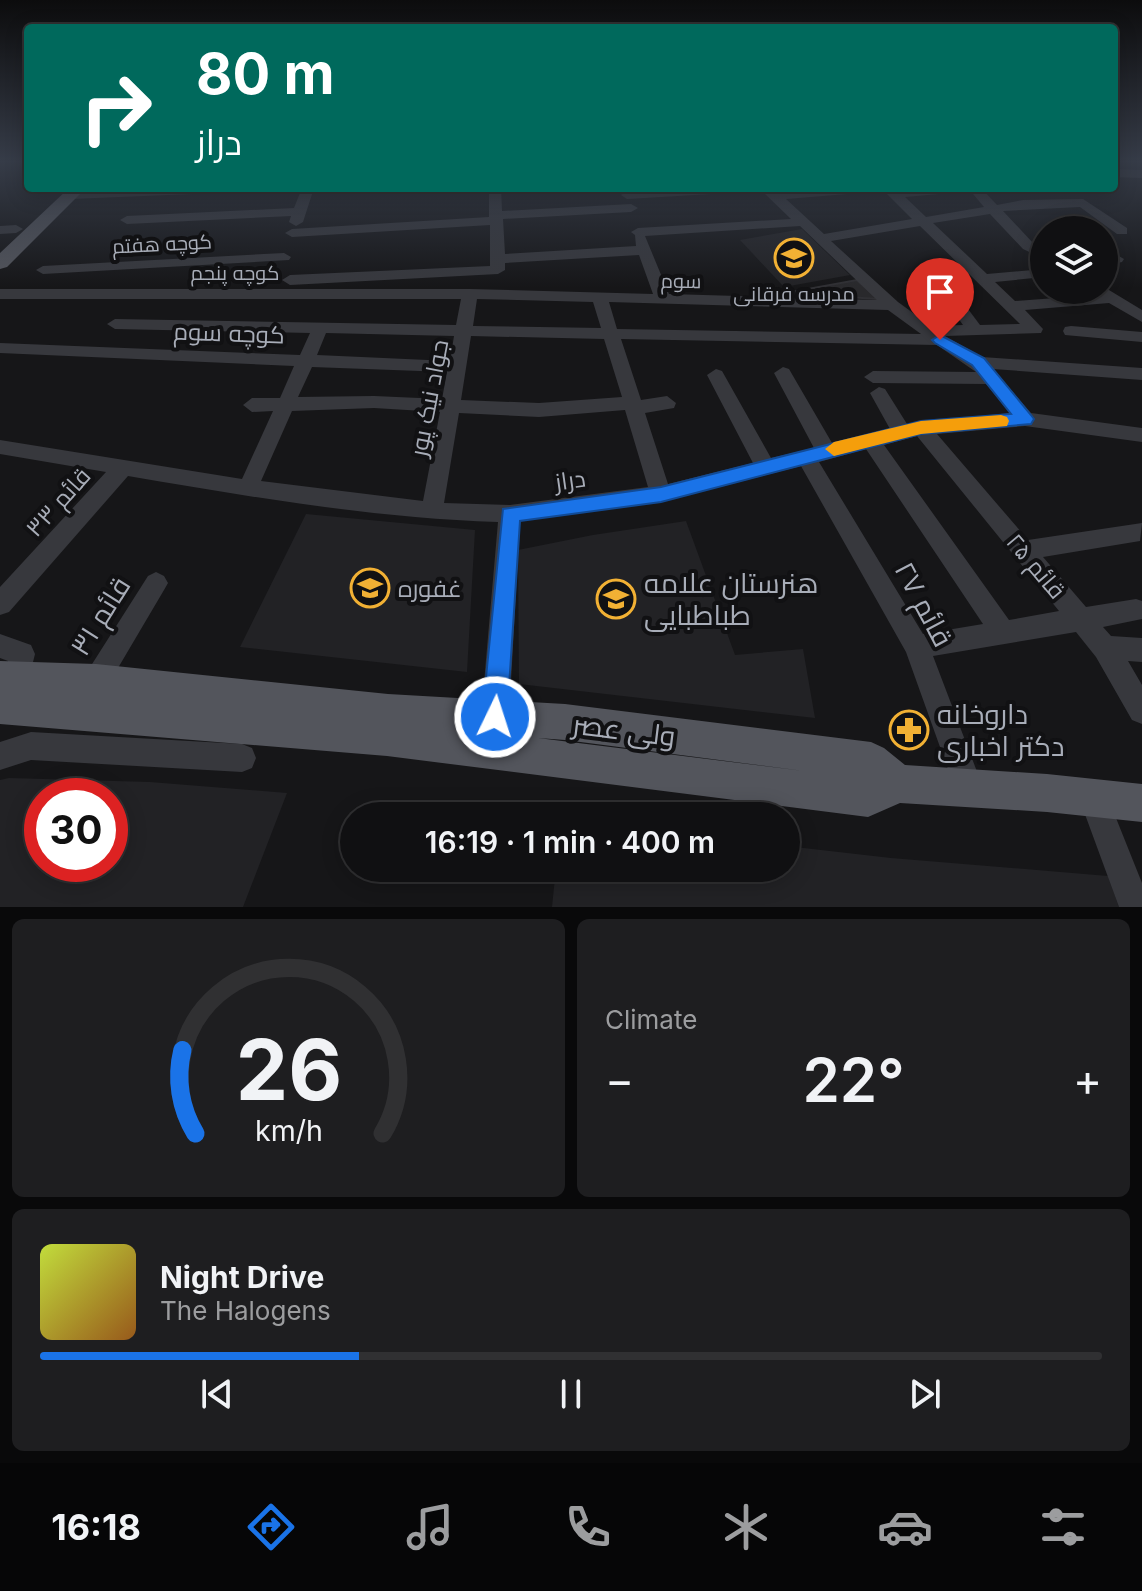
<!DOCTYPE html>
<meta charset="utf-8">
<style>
body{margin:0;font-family:Inter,Cairo,sans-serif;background:#1e1e20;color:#f1f3f6;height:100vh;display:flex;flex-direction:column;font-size:30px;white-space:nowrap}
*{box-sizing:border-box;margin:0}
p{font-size:26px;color:#9c9d9f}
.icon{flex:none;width:44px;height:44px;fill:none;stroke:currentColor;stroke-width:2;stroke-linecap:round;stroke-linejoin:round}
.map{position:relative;height:907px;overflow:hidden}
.side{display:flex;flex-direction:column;gap:12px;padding:12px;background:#09090a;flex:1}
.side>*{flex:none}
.guide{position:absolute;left:24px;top:24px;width:1094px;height:168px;border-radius:8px;box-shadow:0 4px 20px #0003,0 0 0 2px #303032;background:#00695c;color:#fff;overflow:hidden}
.controls{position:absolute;left:1030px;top:216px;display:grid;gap:16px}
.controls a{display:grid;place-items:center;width:88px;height:88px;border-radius:50%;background:#101012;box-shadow:0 4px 20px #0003,0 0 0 2px #303032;font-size:40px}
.speed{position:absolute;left:24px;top:778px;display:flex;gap:16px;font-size:40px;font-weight:700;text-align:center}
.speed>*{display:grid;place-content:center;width:104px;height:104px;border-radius:50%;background:#101012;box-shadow:0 4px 20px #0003,0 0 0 2px #303032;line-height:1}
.speed .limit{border:12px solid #d22;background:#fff;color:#111}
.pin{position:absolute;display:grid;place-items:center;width:68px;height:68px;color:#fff;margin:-82px -34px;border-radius:50% 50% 50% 0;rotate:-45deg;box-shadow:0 0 8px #0007}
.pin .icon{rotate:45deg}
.me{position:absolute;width:88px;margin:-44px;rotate:4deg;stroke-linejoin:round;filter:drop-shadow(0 0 6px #0008)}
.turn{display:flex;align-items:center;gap:28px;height:168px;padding:0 40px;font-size:36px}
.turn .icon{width:104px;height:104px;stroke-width:2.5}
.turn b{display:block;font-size:56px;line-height:68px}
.big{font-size:60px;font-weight:600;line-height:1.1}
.side .tile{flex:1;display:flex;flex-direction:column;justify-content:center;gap:12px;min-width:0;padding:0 28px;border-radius:12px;background:#1e1e20}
.side .dial{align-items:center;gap:0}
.dial svg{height:208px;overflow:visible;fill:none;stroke:#303032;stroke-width:7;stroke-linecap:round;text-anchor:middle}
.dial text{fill:#f1f3f6;stroke:none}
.song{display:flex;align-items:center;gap:24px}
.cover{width:96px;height:96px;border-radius:12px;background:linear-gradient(135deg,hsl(70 70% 55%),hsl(30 70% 35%))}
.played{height:8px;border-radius:4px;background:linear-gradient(90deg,#1a73e8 30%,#303032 30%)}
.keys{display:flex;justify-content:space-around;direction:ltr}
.heat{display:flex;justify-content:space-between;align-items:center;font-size:44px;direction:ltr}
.side .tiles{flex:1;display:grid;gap:12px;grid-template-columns:1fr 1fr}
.tile:last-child{grid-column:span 2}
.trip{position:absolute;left:340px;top:802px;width:460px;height:80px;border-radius:40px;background:#101012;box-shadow:0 4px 20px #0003,0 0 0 2px #303032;font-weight:600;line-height:80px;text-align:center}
.tab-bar{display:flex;height:128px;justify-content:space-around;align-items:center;background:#060607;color:#9c9d9f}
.tab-bar .icon{width:56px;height:56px}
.tab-bar .selected{color:#1a73e8}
.tab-bar b{font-size:36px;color:#f1f3f6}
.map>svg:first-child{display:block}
.built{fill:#222225;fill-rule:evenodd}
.building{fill:#29292c;stroke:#303034;stroke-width:2}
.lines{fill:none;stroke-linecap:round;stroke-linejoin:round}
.minor{fill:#37383d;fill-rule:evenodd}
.major{fill:#53555c;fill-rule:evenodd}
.route{fill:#1a73e8;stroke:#114b97;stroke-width:2}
.slow{fill:#f59e0b}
.labels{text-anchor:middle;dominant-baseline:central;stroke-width:8;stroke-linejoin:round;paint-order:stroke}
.far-street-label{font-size:20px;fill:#a8adb8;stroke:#111113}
.far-poi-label{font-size:20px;fill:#a8adb8;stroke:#111113}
.street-label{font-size:24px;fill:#a8adb8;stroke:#111113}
.poi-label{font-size:24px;fill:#a8adb8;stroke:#111113;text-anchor:start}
.near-poi-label{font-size:28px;fill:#a8adb8;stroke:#111113;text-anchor:start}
.near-street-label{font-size:28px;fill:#a8adb8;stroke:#111113}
</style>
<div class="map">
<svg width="1142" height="907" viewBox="0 0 1142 907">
<rect width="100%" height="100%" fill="#161618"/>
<path class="built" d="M802 229 850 275 784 287 740 240Z
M306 514 475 530 467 672 240 647Z
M686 521 735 655 803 649 815 718 519 684 518 550 593 535Z
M9 778 150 782 287 793 243 907H0V780ZM110 796V864H42V796Z
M786 846 891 858 1108 876 1119 907H552L556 868H786Z"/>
<path class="building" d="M857 280 878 299 786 293Z"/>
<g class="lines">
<path class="minor" d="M1114 169 1142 170V178L1114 177Z
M149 188H248L242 192 70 199 64 195 70 191Z
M302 188H314L303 222 296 226 289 222 291 216 127 224 120 220 127 216 294 208Z
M489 188H501L502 211 631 204 638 208 631 212 503 219 505 254 636 246 635 235 631 232 638 228 791 219 762 191 627 199 621 195 627 191 773 188 778 192 831 188H939V194L905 197 926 217 984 207 968 188H981L997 205 1023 200 1083 199 1127 228V234H1117L1080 207 1003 211 1033 243 1044 249V259L1023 249 990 214 933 223 987 274 1044 269V277L995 282 1015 301 1095 295 1091 290H1104V287L1142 310V322L1109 303 1025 310 1043 329 1041 333 945 336 982 357 1142 368V380L993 369 1031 413 1142 428V442L1025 426 937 434 1028 540 1142 523 1140 541 1043 557 1086 607 1136 599 1142 601V619L1103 627 1111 636 1142 638V662L1128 661 1142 685V724L1132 720 1096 657 1076 632 933 656 984 790 979 800 969 805 959 800 906 652 801 466 661 502 520 521 509 717 505 727 495 731 485 727 481 717 498 522C374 518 251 497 128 476L9 612 0 615V587L106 472 0 454V440L242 479 273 411 252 412 243 405 252 398H280L294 366 0 353V343L300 355 310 333 115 329 107 324 115 319 456 325 461 299H0V289H470L653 294 639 255 505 263V270L498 274 290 285 282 280 290 275 490 266V225L292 237 285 233 292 229 489 217ZM884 191 912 219 824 234 786 199ZM800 226 877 300 669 294 645 236ZM920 226 1020 324 980 325 962 301 956 299 948 304 963 325 931 326 898 302 831 241ZM477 299 593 302 601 328 473 326ZM609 302 888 310 921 334 617 329ZM326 333 454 336 450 361 317 355ZM471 336 604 339 622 397 539 403 461 400ZM621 339 937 345 976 372 873 371 864 377 873 383 986 384 1010 413 907 424 885 389 879 387 870 393 890 429 832 443 789 369 783 367 774 373 814 448 771 458 722 371 716 369 707 375 753 463 668 484 645 413 674 408 676 403 667 396 641 400ZM312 367 447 372 442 399 374 396 298 397ZM374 408 440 412 423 501 261 481 292 411ZM625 410 648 487 510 505 444 503 459 413 539 417ZM917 436 1059 611 1009 620 884 445ZM866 449 983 624 923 634 819 462Z
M0 226 16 225 23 229 16 233 0 234Z
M284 253 291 257 289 260 43 274 36 270 43 266Z
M1117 255 1124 259 1122 262 1104 266V258Z
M1071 326 1142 332V342L1065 335 1063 331 1065 327Z
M156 572 164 576 168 583 164 590 105 690 96 694 87 690 83 681 87 672 148 576Z
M0 634 31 645 35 654 27 686 18 690 9 686 5 677 8 661 0 658Z
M31 732 242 744 252 748 256 758 252 768 242 772 31 760 0 770V742Z
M1094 783 1104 788 1142 883V907H1119L1079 798 1084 788Z"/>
<path class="major" d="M69 188H86L7 267 0 269V253Z
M0 661 96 664 388 694 565 704 871 742 884 748 905 765 1047 774 1142 784V822L1047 812 900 803 868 817 387 756 0 724ZM538 738 565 740 804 771Z"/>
</g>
<linearGradient id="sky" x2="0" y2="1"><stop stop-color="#0c0c0d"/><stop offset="0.56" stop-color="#363c48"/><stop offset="1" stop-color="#363c48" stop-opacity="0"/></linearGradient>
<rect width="1142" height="288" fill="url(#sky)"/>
<path class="route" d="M940 335 984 358 1031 415 1034 419 1031 424 921 434 661 502 520 521 507 717 504 726 495 729 486 726 482 717 503 509 661 487 921 421 1011 414 972 365 935 343 932 340Z"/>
<path class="slow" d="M1001 415 1007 417 1009 421 1007 426 921 434 834 456 825 449 834 442 921 421Z"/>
<defs>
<g id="school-ring" transform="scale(2)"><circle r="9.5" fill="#111113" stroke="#f2b134" stroke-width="1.5"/><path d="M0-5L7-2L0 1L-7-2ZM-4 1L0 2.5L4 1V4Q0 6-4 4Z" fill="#f2b134"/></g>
<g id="pharmacy-ring" transform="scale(2)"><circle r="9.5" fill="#111113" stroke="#f2b134" stroke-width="1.5"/><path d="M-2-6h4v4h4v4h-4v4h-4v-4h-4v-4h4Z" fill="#f2b134"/></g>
</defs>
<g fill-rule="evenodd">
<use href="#school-ring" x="794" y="258"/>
<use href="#school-ring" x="370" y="588"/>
<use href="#school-ring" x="616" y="599"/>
<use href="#pharmacy-ring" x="909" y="730"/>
</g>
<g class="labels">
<g class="far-street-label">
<text transform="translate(162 244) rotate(-3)">کوچه هفتم</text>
<text x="235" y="273">کوچه پنجم</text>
<text transform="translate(681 281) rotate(1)">سوم</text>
</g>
<g class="far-poi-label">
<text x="794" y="294">مدرسه فرقانی</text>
</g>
<g class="street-label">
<text transform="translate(229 333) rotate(2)">کوچه سوم</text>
<text transform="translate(429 398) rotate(-79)">جواد نیک پور</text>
<text transform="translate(570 480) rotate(-8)">دراز</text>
<text transform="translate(58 502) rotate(-48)">قائم ۳۳</text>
<text transform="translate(1036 566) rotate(50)">قائم ۲۵</text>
</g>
<g class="poi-label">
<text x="398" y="588">غفوره</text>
</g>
<g class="near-poi-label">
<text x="644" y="583">هنرستان علامه<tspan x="644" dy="32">طباطبایی</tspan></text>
<text x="937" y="714">داروخانه<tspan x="937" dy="32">دکتر اخباری</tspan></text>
</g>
<g class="near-street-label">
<text transform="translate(924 604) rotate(62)">قائم ۲۷</text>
<text transform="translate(100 616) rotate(-58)">قائم ۳۱</text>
<text transform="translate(624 730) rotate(7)">ولی عصر</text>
</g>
</g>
</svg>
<div class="controls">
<a><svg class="icon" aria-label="layers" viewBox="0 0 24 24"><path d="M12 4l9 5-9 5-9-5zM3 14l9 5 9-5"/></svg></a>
</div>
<div class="speed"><div class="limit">30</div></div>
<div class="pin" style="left:940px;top:340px;background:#d93025"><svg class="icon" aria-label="arrive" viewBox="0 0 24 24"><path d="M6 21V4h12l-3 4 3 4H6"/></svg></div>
<svg class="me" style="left:495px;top:717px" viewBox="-20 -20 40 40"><circle r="17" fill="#1a73e8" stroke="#fff" stroke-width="3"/><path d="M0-11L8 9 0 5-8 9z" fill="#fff"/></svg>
<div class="trip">16:19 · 1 min · 400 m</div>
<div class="guide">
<div class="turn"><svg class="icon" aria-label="right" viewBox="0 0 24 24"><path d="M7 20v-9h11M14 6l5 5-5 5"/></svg><div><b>80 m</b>دراز</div></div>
</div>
</div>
<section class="side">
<div class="tiles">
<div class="tile dial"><svg viewBox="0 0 100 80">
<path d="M14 69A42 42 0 1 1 86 69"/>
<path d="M14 69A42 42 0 0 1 9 37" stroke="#1a73e8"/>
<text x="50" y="56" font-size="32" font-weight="700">26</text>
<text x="50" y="72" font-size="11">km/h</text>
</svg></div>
<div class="tile"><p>Climate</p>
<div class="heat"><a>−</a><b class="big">22°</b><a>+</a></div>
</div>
<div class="tile">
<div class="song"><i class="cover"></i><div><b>Night Drive</b><p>The Halogens</p></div></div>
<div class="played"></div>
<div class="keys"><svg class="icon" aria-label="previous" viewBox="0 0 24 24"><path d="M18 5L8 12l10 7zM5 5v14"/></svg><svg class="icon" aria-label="pause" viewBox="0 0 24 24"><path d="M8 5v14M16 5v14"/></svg><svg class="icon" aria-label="next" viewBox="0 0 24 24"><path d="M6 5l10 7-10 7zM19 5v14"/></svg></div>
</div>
</div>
</section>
<nav class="tab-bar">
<b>16:18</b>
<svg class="icon selected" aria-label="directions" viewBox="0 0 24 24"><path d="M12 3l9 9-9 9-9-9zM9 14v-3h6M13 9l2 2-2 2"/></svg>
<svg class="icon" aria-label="music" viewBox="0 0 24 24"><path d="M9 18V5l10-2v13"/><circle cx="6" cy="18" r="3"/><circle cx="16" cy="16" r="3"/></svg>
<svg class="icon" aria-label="phone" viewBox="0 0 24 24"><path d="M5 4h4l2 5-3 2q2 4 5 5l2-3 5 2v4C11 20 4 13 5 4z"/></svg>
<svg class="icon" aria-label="climate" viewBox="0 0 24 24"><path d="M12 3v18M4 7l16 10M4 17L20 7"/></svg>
<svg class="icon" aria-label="car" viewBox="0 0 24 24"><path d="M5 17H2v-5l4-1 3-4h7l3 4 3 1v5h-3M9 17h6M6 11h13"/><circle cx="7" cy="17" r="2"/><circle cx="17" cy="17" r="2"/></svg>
<svg class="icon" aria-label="filters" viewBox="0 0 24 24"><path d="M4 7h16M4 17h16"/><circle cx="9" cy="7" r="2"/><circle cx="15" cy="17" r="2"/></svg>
</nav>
